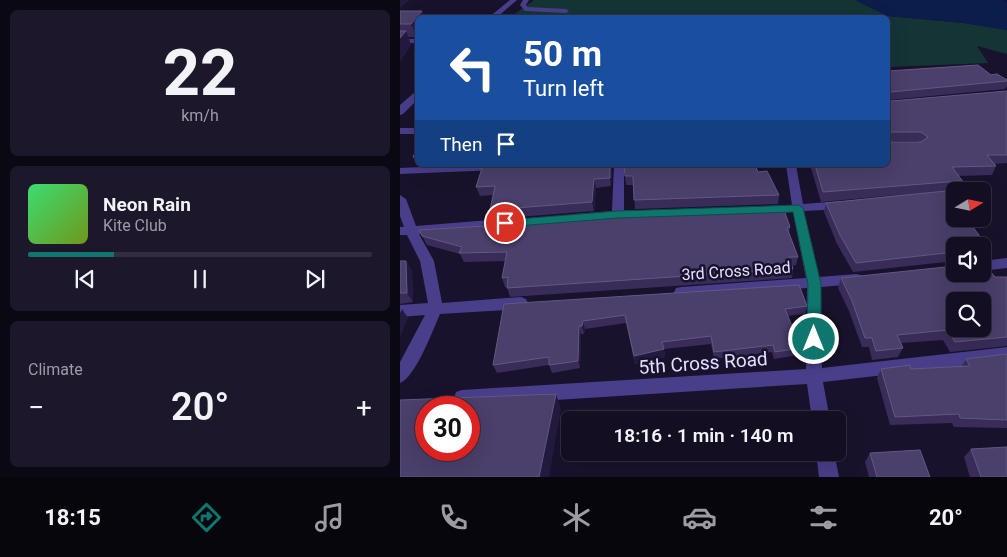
<!DOCTYPE html>
<meta charset="utf-8">
<style>
body{margin:0;font-family:Roboto,sans-serif;background:#1c172a;color:#f1f3f6;height:100vh;display:flex;flex-direction:column;font-size:19px;white-space:nowrap}
*{box-sizing:border-box;margin:0}
p{font-size:16px;color:#9d9ca5}
.icon{flex:none;width:28px;height:28px;fill:none;stroke:currentColor;stroke-width:2;stroke-linecap:round;stroke-linejoin:round}
.map{position:relative;flex:1;overflow:hidden}
.sheet{display:flex;flex-direction:column;gap:10px;padding:10px;background:#0a0812;width:400px}
.sheet>*{flex:none}
.hud{position:absolute;left:15px;top:15px;width:475px;height:152px;border-radius:8px;box-shadow:0 5px 20px #0002,0 0 0 1px #322e3f;background:#1a4fa0;color:#fff;overflow:hidden}
.needle{width:32px;rotate:80deg}
.fabs{position:absolute;left:546px;top:182px;display:grid;gap:10px}
.fabs a{display:grid;place-items:center;width:45px;height:45px;border-radius:8px;background:#130e21;box-shadow:0 5px 20px #0002,0 0 0 1px #322e3f;font-size:25px}
.speed{position:absolute;left:15px;top:396px;display:flex;gap:10px;font-size:25px;font-weight:700;text-align:center}
.speed>*{display:grid;place-content:center;width:65px;height:65px;border-radius:50%;background:#130e21;box-shadow:0 5px 20px #0002,0 0 0 1px #322e3f;line-height:1}
.speed .limit{border:8px solid #d22;background:#fff;color:#111}
.pin{position:absolute;display:grid;place-items:center;width:42px;height:42px;color:#fff;margin:-21px;border:2px solid #fff;border-radius:50%;box-shadow:0 1px 5px #0007}
.me{position:absolute;width:55px;margin:-28px;rotate:0deg;stroke-linejoin:round;filter:drop-shadow(0 0 4px #0008)}
.turn{display:flex;align-items:center;gap:18px;height:105px;padding:0 25px;font-size:22px}
.turn .icon{width:65px;height:65px;stroke-width:2.5}
.turn b{display:block;font-size:35px;line-height:42px}
.then{display:flex;align-items:center;height:48px;padding:0 25px;background:#0003;gap:10px;font-size:19px}
.big{font-size:38px;font-weight:600;line-height:1.1}
.sheet .widget{flex:1;display:flex;flex-direction:column;justify-content:center;gap:8px;min-width:0;padding:0 18px;border-radius:8px;background:#1c172a}
.sheet .dial{align-items:center;gap:0}
.dial b{font-size:65px;line-height:1}
.song{display:flex;align-items:center;gap:15px}
.cover{width:60px;height:60px;border-radius:8px;background:linear-gradient(135deg,hsl(140 70% 55%),hsl(80 70% 35%))}
.played{height:5px;border-radius:2px;background:linear-gradient(90deg,#0f766e 25%,#322e3f 25%)}
.keys{display:flex;justify-content:space-around;direction:ltr}
.heat{display:flex;justify-content:space-between;align-items:center;font-size:28px;direction:ltr}
.trip{position:absolute;left:161px;top:411px;width:285px;height:50px;border-radius:8px;background:#130e21;box-shadow:0 5px 20px #0002,0 0 0 1px #322e3f;font-weight:600;line-height:50px;text-align:center}
.dock{display:flex;height:80px;justify-content:space-around;align-items:center;background:#08060d;color:#9d9ca5}
.dock .icon{width:35px;height:35px}
.dock .active{color:#0f766e}
.dock b{font-size:22px;color:#f1f3f6}
main{display:flex;flex:1;min-height:0}
.map>svg:first-child{display:block}
.green{fill:#153436}
.water{fill:#0c1d4b}
.lines{fill:none;stroke-linecap:round;stroke-linejoin:round}
.minor{fill:#493e8a;fill-rule:evenodd}
.wall{fill:#392c59;fill-rule:evenodd}
.shaded-wall{fill:#241a40}
.building{fill:#4b3f6b;stroke:#645882;fill-rule:evenodd}
.route{fill:#0f766e;stroke:#0a4d48}
.labels{text-anchor:middle;dominant-baseline:central;stroke-width:5;stroke-linejoin:round;paint-order:stroke}
.street-label{font-size:16px;fill:#e5defe;stroke:#19122c}
.near-street-label{font-size:19px;fill:#e5defe;stroke:#19122c}
</style>
<main>
<section class="sheet">
<div class="widget dial"><b>22</b><p>km/h</p></div>
<div class="widget">
<div class="song"><i class="cover"></i><div><b>Neon Rain</b><p>Kite Club</p></div></div>
<div class="played"></div>
<div class="keys"><svg class="icon" aria-label="previous" viewBox="0 0 24 24"><path d="M18 5L8 12l10 7zM5 5v14"/></svg><svg class="icon" aria-label="pause" viewBox="0 0 24 24"><path d="M8 5v14M16 5v14"/></svg><svg class="icon" aria-label="next" viewBox="0 0 24 24"><path d="M6 5l10 7-10 7zM19 5v14"/></svg></div>
</div>
<div class="widget"><p>Climate</p>
<div class="heat"><a>−</a><b class="big">20°</b><a>+</a></div>
</div>
</section>
<div class="map">
<svg width="607" height="477" viewBox="0 0 607 477">
<rect width="100%" height="100%" fill="#19122c"/>
<path class="green" d="M134 0H455L488 16 564 23 607 30V54L577 46 588 63 488 67V18H109Z"/>
<path class="water" d="M455 0H603L607 2V30L564 23 488 16Z"/>
<g class="lines">
<path class="minor" d="M110 0H117L96 18H88Z
M123 0H129L126 5 127 7 166 9 169 11 166 13 125 11 120 5Z
M0 39H18V43H0Z
M15 92H18V99L3 114 0 115V105Z
M0 128H18V134H0Z
M69 165H101L102 167 97 170 0 174V168Z
M214 165H224V210L231 211 233 214 231 217 171 221 169 218 175 214 212 211Z
M386 165H396L403 204 442 201 448 205 442 209 404 211 419 277 456 274 461 275 463 279 461 283 456 284 421 287 422 368 607 347V361L423 382 430 420H412L407 384 62 406 56 404 54 398 56 392 62 390 406 369 407 288 281 297 276 296 274 292 276 288 281 287 406 278 393 212 367 214 361 210 367 206 392 205Z
M0 195 6 199 16 226 102 219 108 223 102 227 19 234 34 261 42 303 121 297 126 299 128 303 126 307 121 309 40 314C33 330 15 378 0 383V362L25 315 0 317V305L28 303 20 261 7 235H0V227H4L0 216Z
M607 258V268L582 271V261Z
M416 452H434L439 477H419Z"/>
</g>
<path class="wall" d="M0 11H22L24 18H18V36L17 37H8L11 45 0 61Z
M488 71 591 75 607 80V86L605 89 489 100 491 101 607 91V163L594 164 596 166 592 175 558 176 570 191 555 219H581L580 221H569L584 242 582 246H555V261L453 272 437 244 424 212 426 203 497 195 421 202 410 165H488ZM490 141H518L519 142H491Z
M18 147V165H25H17L13 157Z
M83 165H212L211 186 196 188 194 211 93 219 90 210 93 195 80 196 76 187Z
M337 167 358 172 379 195 378 204 235 209 234 185H226L225 176Z
M191 214V217L390 227 389 233 398 257 396 265 392 266 393 269 392 278 110 297 107 287H105L102 278 105 261 64 262 60 254 27 245 19 230 86 226Z
M0 261H6L12 271 13 302 0 304Z
M607 277V346L550 352 543 340 501 343 503 348 498 357 472 360 469 347H462L449 311 438 288 441 278Z
M104 304 407 306 405 314 388 316 401 348 399 355 374 359 372 352 314 359 311 344 264 349 265 357 235 364 226 323 185 329 184 334H181L180 368 152 373 149 365 97 373 93 365Z
M607 354V428L554 427 552 423 490 425 477 378 481 369H511L561 367 566 359Z
M571 449 607 477H570L564 457Z
M470 453 530 477H469L465 462Z"/>
<path class="shaded-wall" d="M0 0H10L0 8Z
M22 11 24 18H18V36L17 37 11 24Z
M6 31 11 45 0 61V38Z
M210 165H212L211 186 210 178Z
M194 179 196 188 194 211 192 202Z
M6 261 12 271 13 302 7 293Z
M2 309 8 318 0 337V313Z
M183 321 185 329 184 334 182 326Z
M179 326 181 334 180 368 178 361Z
M264 349 265 357 235 364 234 356Z
M156 394 161 409 149 477H139Z"/>
<path class="building" d="M0 11H22L11 24H0Z
M0 31H6L0 38Z
M578 65 591 75 597 74 607 80V81L490 92 488 100 491 101 607 91V155H587L596 166 552 167 570 191H555V219H567L584 242 569 243 571 246H555V252L456 263 440 235 426 203 556 190 561 188 560 181 423 192 415 165H488V71ZM491 132H521L528 137 521 142H491L489 134Z
M18 147V156L13 157Z
M83 165H210V178L194 179 192 202 90 210 95 186 76 187Z
M224 165H336L337 167 355 165 358 172 367 171 379 195 234 200 233 176H225Z
M383 207 390 227 387 228 398 257H389L393 269 107 288 108 277 102 278 107 252 59 253 62 247 22 236 19 230 86 226 87 222 191 214 190 217 235 213V212Z
M0 261H6L7 293H0Z
M582 261 595 277H607V337L555 342 548 330 497 335 503 348 476 351 472 338H465L452 301 441 278 555 266V274H582ZM555 301H582V329H555Z
M399 285 407 306 385 309 401 348 375 352 373 345 314 352 311 336 262 342 264 349 234 356 225 315 183 321 182 326H179L178 361 149 365V357L93 365 104 304Z
M607 354V420L560 418 559 414 495 417 481 369 510 365 511 369 570 366 566 359Z
M156 394 139 477H0V400ZM26 408H69V450H26Z
M607 447V477H581L571 449Z
M520 450 530 477H477L470 453Z"/>
<path class="route" d="M398 205 403 208 421 284V339L419 343 414 345 409 343 407 339 408 284 393 212 218 218 105 227 100 223 105 220 218 211Z"/>
<g class="labels">
<g class="street-label">
<text transform="translate(336 271) rotate(-4)">3rd Cross Road</text>
</g>
<g class="near-street-label">
<text transform="translate(303 363) rotate(-4)">5th Cross Road</text>
</g>
</g>
</svg>
<div class="fabs">
<a><svg class="needle" viewBox="-14 -14 28 28"><path d="M0-13l5 13h-10z" fill="#e53935"/><path d="M0 13l5-13h-10z" fill="#9d9ca5"/></svg></a>
<a><svg class="icon" aria-label="sound" viewBox="0 0 24 24"><path d="M4 9h4l5-4v14l-5-4H4zM17 9q2 3 0 6"/></svg></a>
<a><svg class="icon" aria-label="search" viewBox="0 0 24 24"><circle cx="10" cy="10" r="6"/><path d="M15 15l6 6"/></svg></a>
</div>
<div class="speed"><div class="limit">30</div></div>
<div class="pin" style="left:105px;top:223px;background:#d93025"><svg class="icon" aria-label="arrive" viewBox="0 0 24 24"><path d="M6 21V4h12l-3 4 3 4H6"/></svg></div>
<svg class="me" style="left:414px;top:339px" viewBox="-20 -20 40 40"><circle r="17" fill="#0f766e" stroke="#fff" stroke-width="3"/><path d="M0-11L8 9 0 5-8 9z" fill="#fff"/></svg>
<div class="trip">18:16 · 1 min · 140 m</div>
<div class="hud">
<div class="turn"><svg class="icon" aria-label="left" viewBox="0 0 24 24"><path d="M17 20v-9H6M10 6l-5 5 5 5"/></svg><div><b>50 m</b>Turn left</div></div>
<div class="then">Then<svg class="icon" aria-label="arrive" viewBox="0 0 24 24"><path d="M6 21V4h12l-3 4 3 4H6"/></svg></div>
</div>
</div>
</main>
<nav class="dock">
<b>18:15</b>
<svg class="icon active" aria-label="directions" viewBox="0 0 24 24"><path d="M12 3l9 9-9 9-9-9zM9 14v-3h6M13 9l2 2-2 2"/></svg>
<svg class="icon" aria-label="music" viewBox="0 0 24 24"><path d="M9 18V5l10-2v13"/><circle cx="6" cy="18" r="3"/><circle cx="16" cy="16" r="3"/></svg>
<svg class="icon" aria-label="phone" viewBox="0 0 24 24"><path d="M5 4h4l2 5-3 2q2 4 5 5l2-3 5 2v4C11 20 4 13 5 4z"/></svg>
<svg class="icon" aria-label="climate" viewBox="0 0 24 24"><path d="M12 3v18M4 7l16 10M4 17L20 7"/></svg>
<svg class="icon" aria-label="car" viewBox="0 0 24 24"><path d="M5 17H2v-5l4-1 3-4h7l3 4 3 1v5h-3M9 17h6M6 11h13"/><circle cx="7" cy="17" r="2"/><circle cx="17" cy="17" r="2"/></svg>
<svg class="icon" aria-label="filters" viewBox="0 0 24 24"><path d="M4 7h16M4 17h16"/><circle cx="9" cy="7" r="2"/><circle cx="15" cy="17" r="2"/></svg>
<b>20°</b>
</nav>
